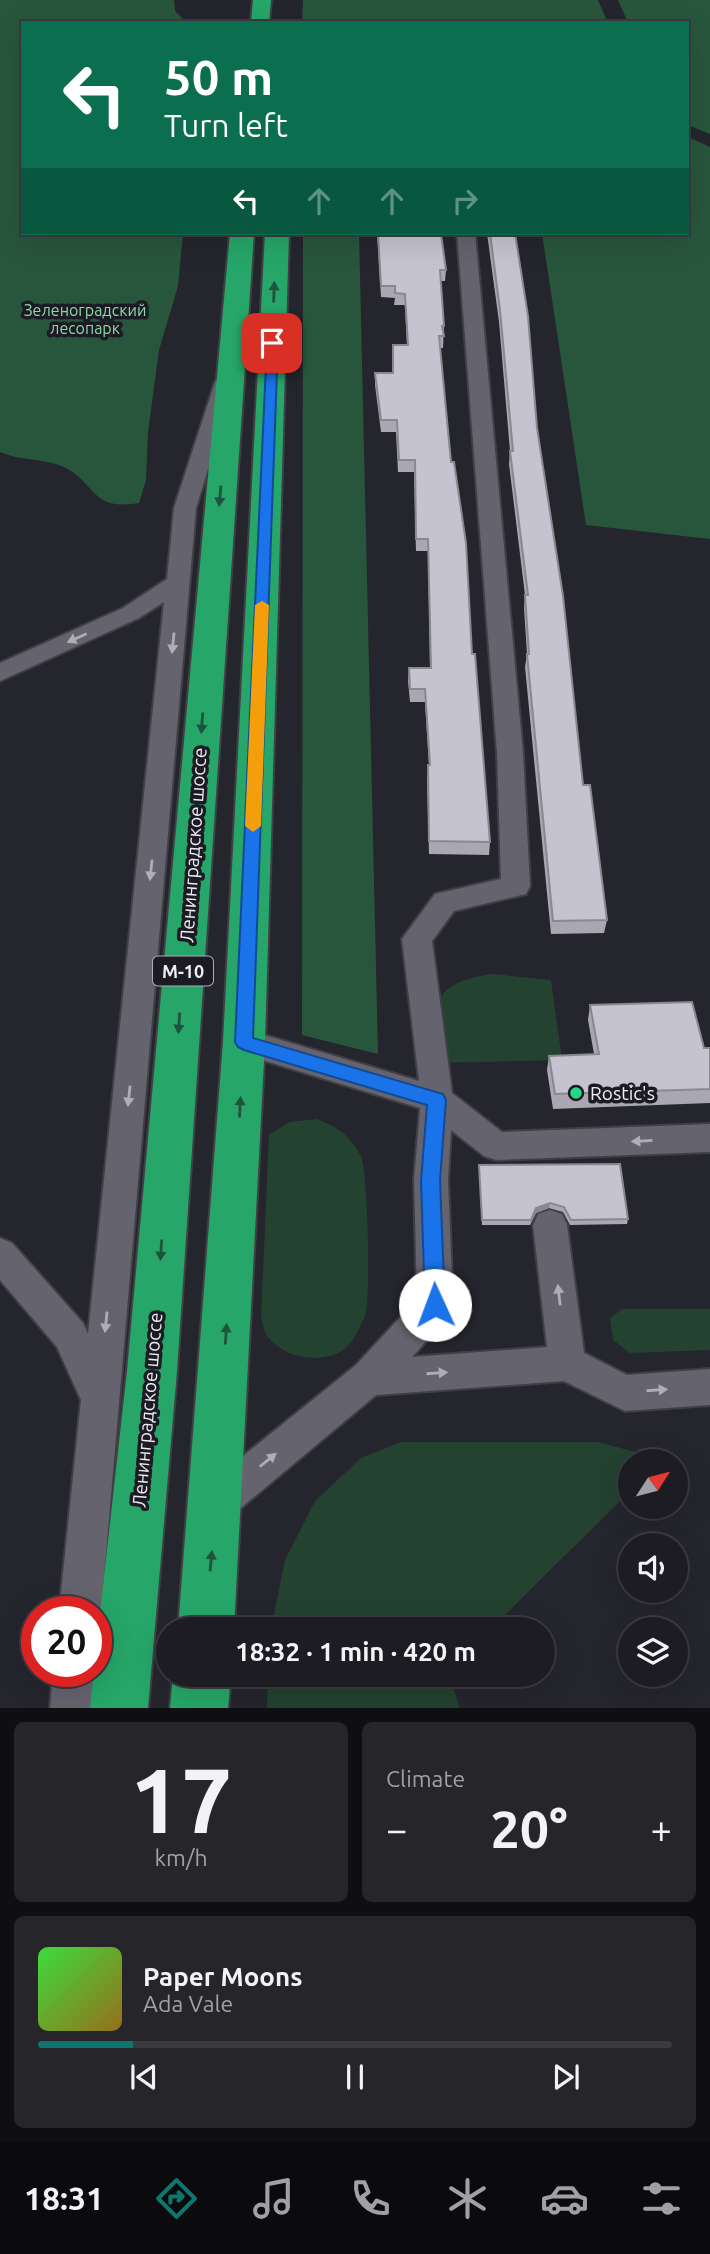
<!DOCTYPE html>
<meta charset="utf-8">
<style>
body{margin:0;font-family:Ubuntu,sans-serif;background:#25252a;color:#f1f3f6;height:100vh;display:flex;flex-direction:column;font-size:26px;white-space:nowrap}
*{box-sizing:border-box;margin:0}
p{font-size:23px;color:#a0a1a5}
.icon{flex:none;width:38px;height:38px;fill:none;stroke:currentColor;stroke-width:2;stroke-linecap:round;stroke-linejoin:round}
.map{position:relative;height:1708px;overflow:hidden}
.drawer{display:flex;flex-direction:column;gap:14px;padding:14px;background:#0f0f13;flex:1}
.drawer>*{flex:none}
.guide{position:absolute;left:21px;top:21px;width:668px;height:214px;border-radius:0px;box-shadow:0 7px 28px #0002,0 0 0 2px #3a3a40;background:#0b6e4f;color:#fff;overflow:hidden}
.needle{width:46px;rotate:54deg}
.buttons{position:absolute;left:618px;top:1449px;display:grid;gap:14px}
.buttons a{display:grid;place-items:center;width:70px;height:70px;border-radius:50%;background:#1c1c22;box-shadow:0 7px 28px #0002,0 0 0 2px #3a3a40;font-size:35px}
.speed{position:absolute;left:21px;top:1596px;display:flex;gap:14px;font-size:35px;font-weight:700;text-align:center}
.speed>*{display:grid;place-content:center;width:91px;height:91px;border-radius:50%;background:#1c1c22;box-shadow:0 7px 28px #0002,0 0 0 2px #3a3a40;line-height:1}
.speed .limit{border:10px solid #d22;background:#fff;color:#111}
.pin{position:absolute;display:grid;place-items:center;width:60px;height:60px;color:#fff;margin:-30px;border-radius:14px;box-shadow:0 4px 10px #0006}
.me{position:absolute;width:77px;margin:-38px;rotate:358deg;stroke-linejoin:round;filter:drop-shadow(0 0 5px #0008)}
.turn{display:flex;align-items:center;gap:24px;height:147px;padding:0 28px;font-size:32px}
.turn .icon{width:91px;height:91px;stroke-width:2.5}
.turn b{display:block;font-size:49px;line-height:60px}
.lanes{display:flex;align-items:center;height:66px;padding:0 28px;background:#0003;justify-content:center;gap:35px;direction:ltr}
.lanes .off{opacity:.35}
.big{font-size:52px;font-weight:700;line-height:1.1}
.drawer .card{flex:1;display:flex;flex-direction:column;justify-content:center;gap:10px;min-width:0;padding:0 24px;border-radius:10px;background:#25252a}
.drawer .dial{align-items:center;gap:0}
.dial b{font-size:91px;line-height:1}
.song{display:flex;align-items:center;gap:21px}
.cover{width:84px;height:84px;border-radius:10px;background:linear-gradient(135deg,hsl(120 70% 55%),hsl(40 70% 35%))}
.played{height:7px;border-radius:4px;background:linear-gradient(90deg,#0f766e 15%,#3a3a40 15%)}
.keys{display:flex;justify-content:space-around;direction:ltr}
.heat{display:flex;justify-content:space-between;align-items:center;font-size:38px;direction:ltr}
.drawer .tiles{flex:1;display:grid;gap:14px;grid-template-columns:1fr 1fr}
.card:last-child{grid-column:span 2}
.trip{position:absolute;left:156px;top:1617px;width:399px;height:70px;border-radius:35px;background:#1c1c22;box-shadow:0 7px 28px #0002,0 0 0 2px #3a3a40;font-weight:700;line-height:70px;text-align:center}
.menu{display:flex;height:112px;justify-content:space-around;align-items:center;background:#0b0b0e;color:#a0a1a5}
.menu .icon{width:49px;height:49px}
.menu .selected{color:#0f766e}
.menu b{font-size:32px;color:#f1f3f6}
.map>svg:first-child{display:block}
.green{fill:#234230}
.forest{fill:#28563c}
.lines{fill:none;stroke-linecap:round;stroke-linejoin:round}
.minor-casing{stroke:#403f46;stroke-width:4}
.highway-casing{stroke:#403f46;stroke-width:4}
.minor{fill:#64636e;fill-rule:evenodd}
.highway{fill:#26a668;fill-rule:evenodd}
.wall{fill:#a9a8b2}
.shaded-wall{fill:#898891}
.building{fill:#c4c3cf;stroke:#898891;stroke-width:2}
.oneway{fill:#20533f}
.oneway2{fill:#afaeb7}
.route{fill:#1a73e8;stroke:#114b97;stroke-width:2}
.slow{fill:#f59e0b}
.poi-dot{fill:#24d886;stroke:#1c1b24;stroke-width:2.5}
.labels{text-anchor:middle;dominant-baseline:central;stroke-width:7;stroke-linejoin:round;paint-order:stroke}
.far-park-label{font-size:16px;fill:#8cd6a9;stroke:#1c1b24}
.shield{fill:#1c1b24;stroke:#aeadb4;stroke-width:2}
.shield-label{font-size:18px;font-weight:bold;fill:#ececf2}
.street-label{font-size:19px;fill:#ececf2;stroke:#1c1b24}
.poi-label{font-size:19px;fill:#ececf2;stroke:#1c1b24;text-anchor:start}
</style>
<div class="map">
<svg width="710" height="1708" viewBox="0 0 710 1708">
<rect width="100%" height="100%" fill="#25252e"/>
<path class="green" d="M492 974 551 980 562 1060 437 1063C435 1007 426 984 492 974Z
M317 1119C337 1127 351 1136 361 1156 368 1169 371 1302 365 1316 362 1324 353 1342 346 1348 325 1365 284 1359 268 1337 264 1332 263 1323 261 1317L269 1135 289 1122Z
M622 1309H710V1350L630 1353 613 1340 610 1318Z
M401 1442H598L662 1459 659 1461H630V1491L491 1629H271L285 1560 315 1501 361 1458Z
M268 1675H449L460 1708H267Z"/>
<path class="forest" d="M0 0H174L175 11 187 23H23V233H183L178 286 159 350 148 432 146 480 139 503C89 511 97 483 64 467 44 458 20 461 0 452Z
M303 0H598L608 23H302Z
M618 0H710V134L688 125V23H628Z
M688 137 710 147V539L586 525 542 233H688Z
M303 233H359L378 1054 302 1035Z"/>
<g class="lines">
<g class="minor-casing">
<path id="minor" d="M457 233H475L523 753 530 886 526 894 454 911 432 941 452 1093 502 1132 710 1124V1152L496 1160 484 1156 451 1130 448 1180 453 1305 448 1317 412 1357 547 1347 533 1225 538 1214 550 1210 562 1214 567 1225 584 1353 627 1375 710 1369V1405L625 1411 564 1381 376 1395 230 1517 216 1523 202 1517 196 1503 202 1489 356 1365 417 1299 414 1180 420 1108 233 1051 228 1042 233 1033 244 1029 419 1081 402 939 435 894 501 879 497 753Z
M225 376 232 378 235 382 196 508 101 1612 96 1622V1612H59L81 1400 57 1347 0 1280V1238L12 1243 83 1323 88 1334 164 602 139 618 0 681V663L123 608 167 579 174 508 215 382 218 378Z
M53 1671H95L92 1708H50Z"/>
</g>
<g class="highway-casing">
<path id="highway" d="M253 0H271L269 23H251Z
M230 233H254L177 1371 148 1708H90L94 1671H96V1648L127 1371Z
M265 233H289L265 1042 234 1629H178L223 1042Z
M173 1675H231L228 1708H170Z"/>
</g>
<use href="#minor" class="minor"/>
<use href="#highway" class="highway"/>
</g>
<path class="wall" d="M377 233H441L446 270 445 281H441L444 326 443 348H440L490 842 489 855 429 854 427 778 429 765 425 702H410L408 681 409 668H430L428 551H416L414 472H398L396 432H381L375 385V373H393V345H407L405 305H394L395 298 381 297Z
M487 233H515L537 428 583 785 607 920 604 933 551 934 525 667 527 654 524 608 525 595 509 464 510 451 499 322Z
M590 1005 704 1048H710V1103L553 1109 547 1070 549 1056 594 1054 588 1020Z
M479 1165 628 1219 627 1224 570 1225 563 1212 549 1208 536 1213 530 1225H482Z"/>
<path class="shaded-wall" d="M550 1203 549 1208 536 1213 530 1225 536 1208Z"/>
<path class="building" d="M378 233H441L446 270H440L444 326H442L444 336H439L451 462H454L466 543 472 654H475L490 842 429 841 428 765H430L425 689H410L409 668H431L428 539H416L415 460H399L397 420H381L375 373H393V345H408L405 294 395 293V286H381Z
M490 233H515L528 316 537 428 563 596 583 785H590L607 920 553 921 527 654H529L525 595H528L510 451H513L500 310Z
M692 1002 704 1048H710V1089L555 1094 549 1056 599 1054 590 1005Z
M620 1164 628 1219 571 1220 564 1207 550 1203 536 1208 531 1220H482L479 1165Z"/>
<defs><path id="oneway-solid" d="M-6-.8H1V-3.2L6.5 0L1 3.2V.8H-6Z" transform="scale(1.75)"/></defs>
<g class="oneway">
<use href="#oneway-solid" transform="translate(274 292) rotate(-88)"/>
<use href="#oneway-solid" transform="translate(220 496) rotate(95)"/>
<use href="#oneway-solid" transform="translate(202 723) rotate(94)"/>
<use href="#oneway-solid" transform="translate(179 1023) rotate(94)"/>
<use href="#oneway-solid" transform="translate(240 1107) rotate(-87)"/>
<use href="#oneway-solid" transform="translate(161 1250) rotate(94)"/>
<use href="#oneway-solid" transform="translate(226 1334) rotate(-86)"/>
<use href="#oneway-solid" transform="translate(211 1561) rotate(-85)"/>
</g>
<g class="oneway2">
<use href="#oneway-solid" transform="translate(77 638) rotate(156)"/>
<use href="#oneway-solid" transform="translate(173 643) rotate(96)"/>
<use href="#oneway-solid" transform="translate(151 870) rotate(96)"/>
<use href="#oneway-solid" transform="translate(129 1096) rotate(96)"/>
<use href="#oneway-solid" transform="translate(642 1141) rotate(177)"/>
<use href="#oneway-solid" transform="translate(559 1295) rotate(-97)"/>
<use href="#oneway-solid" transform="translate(106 1322) rotate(96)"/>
<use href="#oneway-solid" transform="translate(437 1373) rotate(-4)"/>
<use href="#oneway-solid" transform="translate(657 1390) rotate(-4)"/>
<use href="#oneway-solid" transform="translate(268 1460) rotate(-39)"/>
</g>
<path class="route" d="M272 339 278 343 253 1038 443 1094 446 1100 440 1181 445 1305 442 1311 435 1314 428 1311 425 1305 421 1181 427 1105 244 1050 238 1047 235 1042 267 343Z"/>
<path class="slow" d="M262 601 269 605 261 826 253 832 245 826 255 605Z"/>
<circle class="poi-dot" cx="576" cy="1093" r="7"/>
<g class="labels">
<g class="far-park-label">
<text x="85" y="310">Зеленоградский<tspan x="85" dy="18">лесопарк</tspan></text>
</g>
<rect class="shield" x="153" y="956.5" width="60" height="29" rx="5"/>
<g class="shield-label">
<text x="183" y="971">М-10</text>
</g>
<g class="street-label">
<text transform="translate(193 845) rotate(-86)">Ленинградское шоссе</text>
<text transform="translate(147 1410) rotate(-85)">Ленинградское шоссе</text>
</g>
<g class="poi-label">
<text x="590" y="1093">Rostic's</text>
</g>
</g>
</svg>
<div class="buttons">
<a><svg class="needle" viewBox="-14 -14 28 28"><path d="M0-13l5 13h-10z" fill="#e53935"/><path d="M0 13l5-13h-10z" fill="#a0a1a5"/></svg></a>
<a><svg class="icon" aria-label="sound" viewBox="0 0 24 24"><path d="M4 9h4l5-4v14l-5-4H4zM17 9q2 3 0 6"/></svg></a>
<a><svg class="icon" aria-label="layers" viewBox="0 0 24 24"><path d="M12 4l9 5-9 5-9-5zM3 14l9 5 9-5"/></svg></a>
</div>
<div class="speed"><div class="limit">20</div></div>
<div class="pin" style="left:272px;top:343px;background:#d93025"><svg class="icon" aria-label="arrive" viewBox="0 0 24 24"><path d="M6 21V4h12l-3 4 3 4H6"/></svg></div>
<svg class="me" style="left:435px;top:1305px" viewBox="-20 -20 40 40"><circle r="19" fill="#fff"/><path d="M0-13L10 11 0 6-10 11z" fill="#1a73e8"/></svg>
<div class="trip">18:32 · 1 min · 420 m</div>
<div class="guide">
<div class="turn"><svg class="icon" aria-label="left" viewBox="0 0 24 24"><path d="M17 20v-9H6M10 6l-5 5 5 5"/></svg><div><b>50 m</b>Turn left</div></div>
<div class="lanes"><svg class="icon" aria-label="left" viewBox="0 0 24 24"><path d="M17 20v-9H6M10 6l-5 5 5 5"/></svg><svg class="icon off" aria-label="ahead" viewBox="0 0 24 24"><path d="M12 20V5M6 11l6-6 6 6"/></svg><svg class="icon off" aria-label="ahead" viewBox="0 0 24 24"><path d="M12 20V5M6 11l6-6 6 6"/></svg><svg class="icon off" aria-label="right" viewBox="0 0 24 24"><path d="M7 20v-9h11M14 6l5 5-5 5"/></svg></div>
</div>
</div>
<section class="drawer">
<div class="tiles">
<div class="card dial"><b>17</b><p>km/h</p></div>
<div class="card"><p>Climate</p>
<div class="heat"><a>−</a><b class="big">20°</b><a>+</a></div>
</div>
<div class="card">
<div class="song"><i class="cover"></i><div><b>Paper Moons</b><p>Ada Vale</p></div></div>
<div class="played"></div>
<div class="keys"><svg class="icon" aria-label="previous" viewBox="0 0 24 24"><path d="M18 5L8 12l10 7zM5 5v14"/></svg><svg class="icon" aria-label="pause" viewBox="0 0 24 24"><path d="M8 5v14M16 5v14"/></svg><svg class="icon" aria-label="next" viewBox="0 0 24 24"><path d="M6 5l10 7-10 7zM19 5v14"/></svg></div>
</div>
</div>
</section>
<nav class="menu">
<b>18:31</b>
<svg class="icon selected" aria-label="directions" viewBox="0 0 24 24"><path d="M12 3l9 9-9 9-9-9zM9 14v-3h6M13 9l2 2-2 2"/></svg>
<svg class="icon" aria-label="music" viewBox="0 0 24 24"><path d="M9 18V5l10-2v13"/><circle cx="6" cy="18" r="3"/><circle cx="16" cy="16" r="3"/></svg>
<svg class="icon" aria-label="phone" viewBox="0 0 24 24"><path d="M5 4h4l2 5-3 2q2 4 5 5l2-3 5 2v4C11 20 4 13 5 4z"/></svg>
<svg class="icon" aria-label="climate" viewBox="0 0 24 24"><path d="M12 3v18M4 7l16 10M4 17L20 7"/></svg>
<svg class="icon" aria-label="car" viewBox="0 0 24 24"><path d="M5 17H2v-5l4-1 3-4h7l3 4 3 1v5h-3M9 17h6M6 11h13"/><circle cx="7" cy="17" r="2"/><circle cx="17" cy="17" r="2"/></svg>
<svg class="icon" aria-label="filters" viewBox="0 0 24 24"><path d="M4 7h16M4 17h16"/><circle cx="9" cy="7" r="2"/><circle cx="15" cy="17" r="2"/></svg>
</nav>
